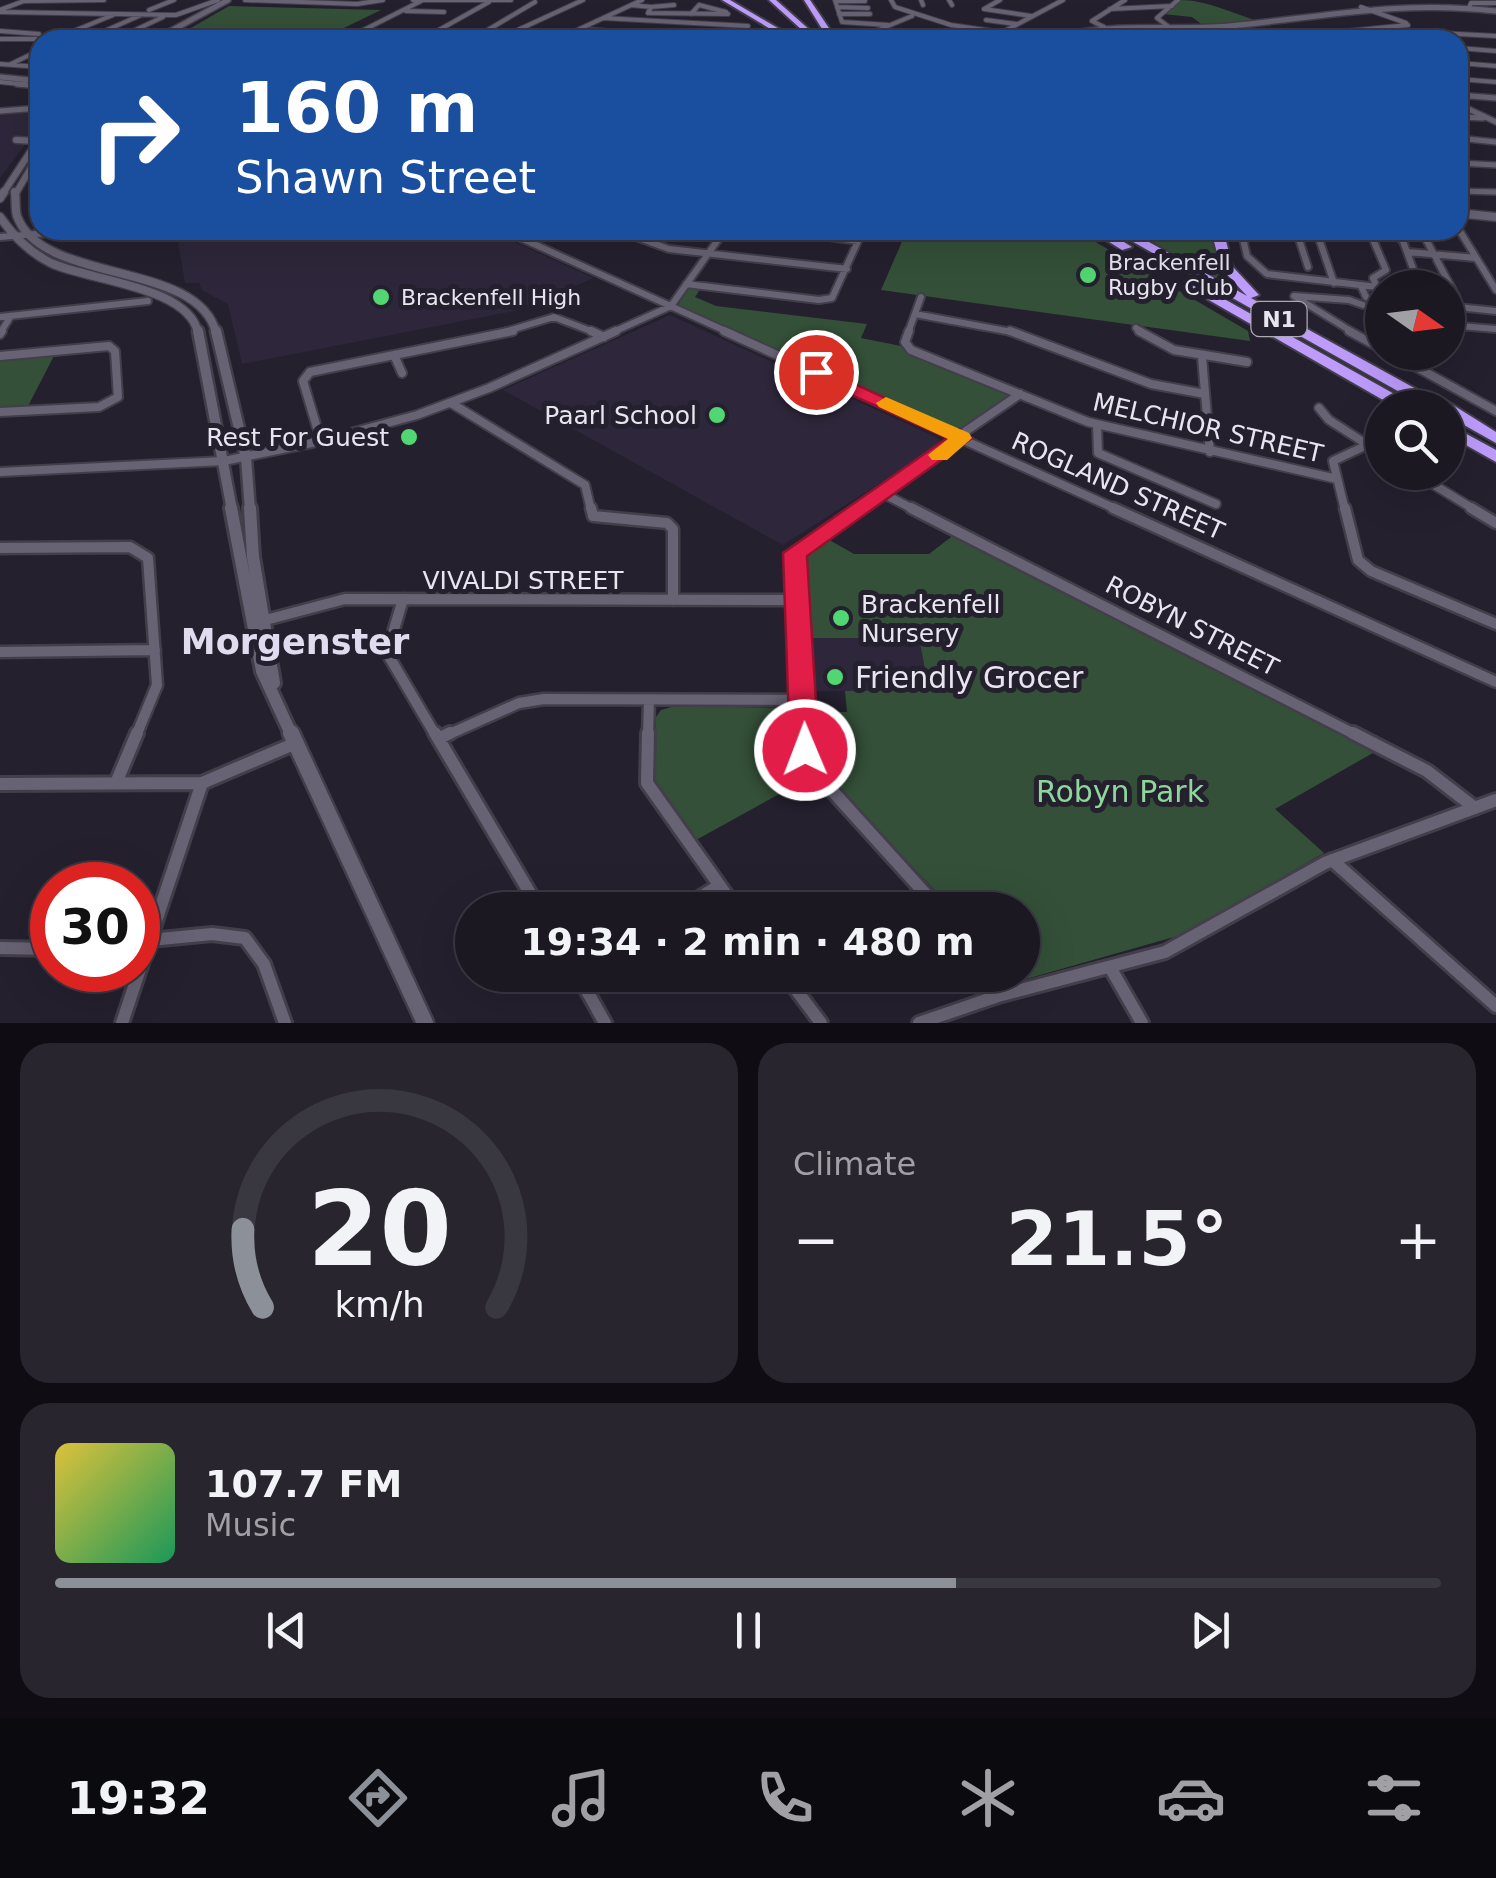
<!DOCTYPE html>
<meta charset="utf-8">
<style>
body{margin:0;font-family:"DejaVu Sans",sans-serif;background:#28252f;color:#f1f3f6;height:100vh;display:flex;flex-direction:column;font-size:38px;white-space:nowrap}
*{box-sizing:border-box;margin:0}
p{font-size:32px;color:#a0a0a5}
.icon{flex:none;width:55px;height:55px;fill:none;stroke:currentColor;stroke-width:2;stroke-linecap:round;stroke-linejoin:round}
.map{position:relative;height:1023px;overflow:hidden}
.side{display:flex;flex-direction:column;gap:20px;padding:20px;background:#0f0d13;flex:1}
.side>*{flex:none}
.hud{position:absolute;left:30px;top:30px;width:1438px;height:210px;border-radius:30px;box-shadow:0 10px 40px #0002,0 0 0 2px #393740;background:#1a4fa0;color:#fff;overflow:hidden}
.needle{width:65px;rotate:104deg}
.fabs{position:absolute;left:1365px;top:270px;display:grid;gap:20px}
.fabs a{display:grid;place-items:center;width:100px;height:100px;border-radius:50%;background:#1b1822;box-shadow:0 10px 40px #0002,0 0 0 2px #393740;font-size:50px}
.speed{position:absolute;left:30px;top:862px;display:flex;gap:20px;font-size:50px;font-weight:700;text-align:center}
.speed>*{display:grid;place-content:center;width:130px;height:130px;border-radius:50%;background:#1b1822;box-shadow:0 10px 40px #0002,0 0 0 2px #393740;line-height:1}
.speed .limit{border:15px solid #d22;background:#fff;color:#111}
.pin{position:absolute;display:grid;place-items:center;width:85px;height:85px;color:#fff;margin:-42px;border:5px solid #fff;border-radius:50%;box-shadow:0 2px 10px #0007}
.me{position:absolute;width:110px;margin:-55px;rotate:359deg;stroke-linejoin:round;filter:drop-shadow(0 0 8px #0008)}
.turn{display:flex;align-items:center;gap:35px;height:210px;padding:0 40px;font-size:45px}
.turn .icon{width:130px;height:130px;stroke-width:2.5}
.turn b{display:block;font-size:70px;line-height:85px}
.big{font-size:75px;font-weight:700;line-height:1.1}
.side .widget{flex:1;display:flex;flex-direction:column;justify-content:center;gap:15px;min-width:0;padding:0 35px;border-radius:30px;background:#28252f}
.side .dial{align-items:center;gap:0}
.dial svg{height:260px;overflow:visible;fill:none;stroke:#393740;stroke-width:7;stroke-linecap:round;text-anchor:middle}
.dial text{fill:#f1f3f6;stroke:none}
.song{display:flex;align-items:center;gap:30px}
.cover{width:120px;height:120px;border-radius:15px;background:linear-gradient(135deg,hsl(50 70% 55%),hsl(150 70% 35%))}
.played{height:10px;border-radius:5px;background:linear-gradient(90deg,#8c9099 65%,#393740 65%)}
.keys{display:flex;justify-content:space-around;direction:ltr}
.heat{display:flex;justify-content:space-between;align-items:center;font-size:55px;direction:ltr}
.side .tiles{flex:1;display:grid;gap:20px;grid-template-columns:1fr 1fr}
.widget:last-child{grid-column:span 2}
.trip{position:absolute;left:455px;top:892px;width:585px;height:100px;border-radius:50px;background:#1b1822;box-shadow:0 10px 40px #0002,0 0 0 2px #393740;font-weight:700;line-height:100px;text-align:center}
.tabs{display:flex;height:160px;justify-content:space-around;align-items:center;background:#0b0a0e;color:#a0a0a5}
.tabs .icon{width:70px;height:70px}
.tabs .active{color:#8c9099}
.tabs b{font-size:45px;color:#f1f3f6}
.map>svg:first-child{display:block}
.built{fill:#2e273b}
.green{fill:#345038}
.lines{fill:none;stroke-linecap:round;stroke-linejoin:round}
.minor-far5-casing{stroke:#423e4a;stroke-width:6}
.minor-far4-casing{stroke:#423e4a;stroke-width:8}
.minor-far3-casing{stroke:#423e4a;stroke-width:10}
.minor-far2-casing{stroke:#423e4a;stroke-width:12}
.minor-far1-casing{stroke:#423e4a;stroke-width:15}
.minor-casing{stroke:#423e4a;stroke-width:18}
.tertiary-far5-casing{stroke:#423e4a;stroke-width:8}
.tertiary-far4-casing{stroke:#423e4a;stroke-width:9}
.tertiary-far3-casing{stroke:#423e4a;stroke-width:11}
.tertiary-far2-casing{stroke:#423e4a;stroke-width:15}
.tertiary-far1-casing{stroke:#423e4a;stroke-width:18}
.tertiary-casing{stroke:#423e4a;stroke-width:21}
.motorway-casing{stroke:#423e4a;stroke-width:4}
.minor-far5{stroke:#686374;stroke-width:4}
.minor-far4{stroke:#686374;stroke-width:5}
.minor-far3{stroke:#686374;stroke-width:6}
.minor-far2{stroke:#686374;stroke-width:8}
.minor-far1{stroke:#686374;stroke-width:10}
.minor{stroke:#686374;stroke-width:12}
.tertiary-far5{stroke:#686374;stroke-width:5}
.tertiary-far4{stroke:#686374;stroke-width:6}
.tertiary-far3{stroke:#686374;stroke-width:8}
.tertiary-far2{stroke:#686374;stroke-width:10}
.tertiary-far1{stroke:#686374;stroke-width:12}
.tertiary{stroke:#686374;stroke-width:16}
.motorway{fill:#bd9cfc;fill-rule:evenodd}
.route{fill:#e11d48;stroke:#92132f;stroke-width:2.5}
.slow{fill:#f59e0b}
.poi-dot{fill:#52d673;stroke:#24202e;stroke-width:4}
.labels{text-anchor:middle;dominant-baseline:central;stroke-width:10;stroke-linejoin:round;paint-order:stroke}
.far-poi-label{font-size:22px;fill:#e8e5ef;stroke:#24202e;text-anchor:start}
.shield{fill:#24202e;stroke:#adaab5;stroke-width:2.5}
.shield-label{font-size:22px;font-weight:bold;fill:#e8e5ef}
.poi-label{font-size:25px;fill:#e8e5ef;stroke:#24202e;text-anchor:end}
.street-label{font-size:25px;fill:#e8e5ef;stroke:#24202e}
.near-poi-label{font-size:30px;fill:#e8e5ef;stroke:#24202e;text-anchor:start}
.near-park-label{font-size:30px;fill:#8cd799;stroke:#24202e}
.district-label{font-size:35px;font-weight:bold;fill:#e1dbef;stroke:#24202e}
</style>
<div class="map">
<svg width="1496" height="1023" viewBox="0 0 1496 1023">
<rect width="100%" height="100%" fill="#24202e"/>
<path class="built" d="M1205 28 1213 40H1056L1093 30Z
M40 109V125L0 178V112Z
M176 230H488L594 278 514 311 242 364 228 304 202 290 199 283H185Z
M670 315 940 439 938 446 783 545 503 390Z
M805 638H919L929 691H809Z"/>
<path class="green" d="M1180 0C1207 0 1231 13 1258 21L1204 26 1192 17 1163 14Z
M229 6 381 10 319 40H170Z
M907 230H1075L1248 331 1250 341 881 290Z
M1125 230H1214C1220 263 1237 285 1265 305Z
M701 288 695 297 716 306 867 324 861 338 901 346 1005 391 1009 396 963 428 950 429 678 305 688 289Z
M56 352 27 408 0 410V358Z
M955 534 1378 750 1275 809 1324 853 1181 935 1019 981 1000 975H1022V910H953L816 763 812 750 810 712H847L845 691 929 690 919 638H805L803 550 824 537 854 554H929Z
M675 706 787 708C805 723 790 754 810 777L696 840 655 779 656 717 661 710Z"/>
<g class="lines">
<g class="minor-far5-casing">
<path id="minor-far5" d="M245 0 357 4 383 0
M413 0H511
M835 0 842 22 888 25
M891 0 895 7 951 25 1048 39
M921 0 923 5
M949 0 952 5
M1000 0 984 9 1031 16
M836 1H865
M631 5 651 7 648 13 728 14
M651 7 674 5
M837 7 868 8
M1361 7 1406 23
M1469 8 1471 3H1496
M1110 9 1172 6
M0 10 24 1 104 0
M149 10 174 0
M406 11 444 12
M0 12 176 15 218 0
M691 14 699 5 726 12
M839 14H870
M603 18 748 26
M986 20 1016 24
M1104 27 1092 21 1125 0
M1169 27 1157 18 1178 0
M580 29 708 38 759 37
M107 30 141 15
M0 31 39 34
M74 31 113 15
M1420 32 1496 36
M129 33 163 17
M864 36 912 16
M427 37 485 40
M0 39H163
M344 40 421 1
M421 40 489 2
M471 40 535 2
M496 40 583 0
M556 40 642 0
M988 40 1063 0
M1344 40 1319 34 1408 25
M1458 48 1496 51
M1458 63 1496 66
M0 64 40 67
M11 64 40 50
M1458 79 1496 82
M0 82 40 86"/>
</g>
<g class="minor-far4-casing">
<path id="minor-far4" d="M17 84 40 86
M1458 95 1496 98
M1458 104 1496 122
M0 111 40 108
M1458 117 1483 118
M1458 138 1496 142
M1458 163 1496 165
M1458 191 1496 192"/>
</g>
<g class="minor-far3-casing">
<path id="minor-far3" d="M1458 228 1496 290
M503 230 730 333
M617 230 669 249 847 269
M1241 230 1247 256 1267 274 1377 287
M1296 230 1308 267
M1316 230 1334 283
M1369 230 1386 270 1373 278 1382 299
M1391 230 1403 241 1420 288
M1421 230 1457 298 1448 299
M0 237 84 230
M1408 252 1476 258
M686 284 819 300 832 298 858 241 780 230
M1361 286 1366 297 1382 306
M1448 306 1496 311
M915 314 1017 333
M0 317 148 301
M1448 325 1496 329
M1136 328 1143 333
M0 333 11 316
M501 333 554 317 596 333
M611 333 671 306 725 230
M908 333 921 297
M1354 333 1294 296 1349 300 1363 305"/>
</g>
<g class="minor-far2-casing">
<path id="minor-far2" d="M591 331 604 337
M724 331 1118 510
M909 331 905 342 911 350 1088 422 1337 479
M1010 331 1151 384 1205 394
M1139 331 1174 350 1247 362
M1349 331 1382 349
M0 334 2 331
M1389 352 1496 411
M394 355 402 373
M0 356 109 346 115 351 118 397 99 407 0 412
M1202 357 1210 452
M451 403 585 485 591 510
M1319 408 1329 420 1382 454
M1097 425 1098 453 1216 504
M321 441 303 381 310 372 513 331
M0 472 224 461 321 441 417 415 489 388 616 331
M1413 472 1475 510
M882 493 915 510
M858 510 958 443 966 431 1020 394
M1345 510 1333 461 1367 445"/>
</g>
<g class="minor-far1-casing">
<path id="minor-far1" d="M591 508 593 516 667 523 673 529V600
M911 508 1358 736
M1113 508 1496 682
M1345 508 1358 560 1371 571 1496 624
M1471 508 1496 523
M0 548 130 547 148 558 157 685 136 736
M403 599 387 653 436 736
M258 622 345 599 797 600
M0 652 155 650
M445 736 519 703 544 699 803 700
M648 736 649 700
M806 736 794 553 862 508"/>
</g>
<g class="minor-casing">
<path id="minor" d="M435 733 540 910
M648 733 647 783 737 910
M806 733 808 764 940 910
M1353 733 1427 771 1475 808
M440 738 450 733
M116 783 137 733
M0 784 202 783 296 743
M1332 860 1496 1006
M679 910 719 886
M150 940 212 934 245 938 264 964 285 1023
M0 948 52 949
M1110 967 1142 1023
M578 975 605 1023
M785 975 821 1023
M988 975 998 996
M122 1023 202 783
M919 1023 998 996 1165 952 1325 863 1496 800"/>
</g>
<g class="tertiary-far5-casing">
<path id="tertiary-far5" d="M154 40 228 0
M1047 40C1106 21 1168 31 1229 26 1325 17 1398 0 1496 11
M0 77 40 81"/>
</g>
<g class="tertiary-far4-casing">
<path id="tertiary-far4" d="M16 140 37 141
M2 195 40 137
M15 195 40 152"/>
</g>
<g class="tertiary-far3-casing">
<path id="tertiary-far3" d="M15 192C16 199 15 209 17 216 42 285 199 260 216 333
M0 198 4 192
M1458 213 1496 217
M0 217C14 237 29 252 51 263 90 281 189 286 198 333"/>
</g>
<g class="tertiary-far2-casing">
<path id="tertiary-far2" d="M198 331 232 510
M216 331 246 458 250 510"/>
</g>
<g class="tertiary-far1-casing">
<path id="tertiary-far1" d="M231 508 262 671 292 736
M250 508 253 557 274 683"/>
</g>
<g class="tertiary-casing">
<path id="tertiary" d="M291 733 425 1023"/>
</g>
<g class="motorway-casing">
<path id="motorway" d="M722 0H730L798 40H789Z
M769 0H776L821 40H813Z
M804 0H810L837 40H829Z
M1090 230H1104L1132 247 1122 250Z
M1112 230H1127L1247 296 1221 268 1211 230H1223L1233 267 1259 295 1251 298 1427 395H1437L1496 432V443L1448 416V408H1428Z
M1192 281 1414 405 1416 408H1397L1188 288V282Z
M1448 424 1496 450V462L1448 435Z"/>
</g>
<use href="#minor-far5" class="minor-far5"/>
<use href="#minor-far4" class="minor-far4"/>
<use href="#minor-far3" class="minor-far3"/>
<use href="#minor-far2" class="minor-far2"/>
<use href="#minor-far1" class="minor-far1"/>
<use href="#minor" class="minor"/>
<use href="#tertiary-far5" class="tertiary-far5"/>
<use href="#tertiary-far4" class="tertiary-far4"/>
<use href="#tertiary-far3" class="tertiary-far3"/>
<use href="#tertiary-far2" class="tertiary-far2"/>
<use href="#tertiary-far1" class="tertiary-far1"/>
<use href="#tertiary" class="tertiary"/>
<use href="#motorway" class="motorway"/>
</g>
<path class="route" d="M816 366 972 438 807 556 819 750 815 759 805 762 794 759 790 750 783 553 947 438 809 376V367Z"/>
<path class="slow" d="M886 397 969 433 972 438 947 460H932L928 455 948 439 879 407 876 403Z"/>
<g class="poi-dot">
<circle cx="1088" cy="275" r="10"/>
<circle cx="381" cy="297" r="10"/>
<circle cx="717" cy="415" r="10"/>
<circle cx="409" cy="437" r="10"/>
<circle cx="841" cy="618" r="10"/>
<circle cx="835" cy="677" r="10"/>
</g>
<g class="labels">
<g class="far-poi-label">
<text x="1108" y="262">Brackenfell<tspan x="1108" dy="25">Rugby Club</tspan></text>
<text x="401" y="297">Brackenfell High</text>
</g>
<rect class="shield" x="1251.5" y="302" width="55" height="34" rx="8"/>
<g class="shield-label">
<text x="1279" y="319">N1</text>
</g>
<g class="poi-label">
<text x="697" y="415">Paarl School</text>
<text x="389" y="437">Rest For Guest</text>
<text x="861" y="604" text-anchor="start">Brackenfell<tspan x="861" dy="29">Nursery</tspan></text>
</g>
<g class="street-label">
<text transform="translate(1208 428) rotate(13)">MELCHIOR STREET</text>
<text transform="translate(1118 486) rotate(24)">ROGLAND STREET</text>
<text x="523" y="580">VIVALDI STREET</text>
<text transform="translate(1192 626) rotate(27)">ROBYN STREET</text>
</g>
<g class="near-poi-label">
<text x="855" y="677">Friendly Grocer</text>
</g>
<g class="near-park-label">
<text x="1120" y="791">Robyn Park</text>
</g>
<g class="district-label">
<text x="295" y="642">Morgenster</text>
</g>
</g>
</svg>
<div class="fabs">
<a><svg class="needle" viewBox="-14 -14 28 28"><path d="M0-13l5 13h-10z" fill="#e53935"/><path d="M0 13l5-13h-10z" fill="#a0a0a5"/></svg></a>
<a><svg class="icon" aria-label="search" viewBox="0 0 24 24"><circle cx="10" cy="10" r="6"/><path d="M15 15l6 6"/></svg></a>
</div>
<div class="speed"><div class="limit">30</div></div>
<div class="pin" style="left:816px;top:372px;background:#d93025"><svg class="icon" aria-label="arrive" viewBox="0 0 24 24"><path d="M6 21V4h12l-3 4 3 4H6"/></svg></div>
<svg class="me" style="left:805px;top:750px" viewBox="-20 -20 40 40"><circle r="17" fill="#e11d48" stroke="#fff" stroke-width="3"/><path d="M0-11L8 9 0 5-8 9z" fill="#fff"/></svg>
<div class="trip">19:34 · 2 min · 480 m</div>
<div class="hud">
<div class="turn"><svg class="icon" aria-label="right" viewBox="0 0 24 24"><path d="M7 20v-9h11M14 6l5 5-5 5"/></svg><div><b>160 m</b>Shawn Street</div></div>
</div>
</div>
<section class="side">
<div class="tiles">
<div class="widget dial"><svg viewBox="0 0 100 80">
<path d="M14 69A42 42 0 1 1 86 69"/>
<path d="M14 69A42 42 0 0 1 8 45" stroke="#8c9099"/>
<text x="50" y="56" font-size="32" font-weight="700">20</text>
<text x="50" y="72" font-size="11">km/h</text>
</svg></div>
<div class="widget"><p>Climate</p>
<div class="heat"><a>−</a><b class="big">21.5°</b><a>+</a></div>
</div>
<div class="widget">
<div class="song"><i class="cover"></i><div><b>107.7 FM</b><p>Music</p></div></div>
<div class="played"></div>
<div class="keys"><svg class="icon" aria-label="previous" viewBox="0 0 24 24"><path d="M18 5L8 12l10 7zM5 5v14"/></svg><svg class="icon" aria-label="pause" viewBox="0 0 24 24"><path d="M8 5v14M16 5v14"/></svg><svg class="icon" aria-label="next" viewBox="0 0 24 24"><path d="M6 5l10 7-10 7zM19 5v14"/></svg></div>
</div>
</div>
</section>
<nav class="tabs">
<b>19:32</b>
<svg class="icon active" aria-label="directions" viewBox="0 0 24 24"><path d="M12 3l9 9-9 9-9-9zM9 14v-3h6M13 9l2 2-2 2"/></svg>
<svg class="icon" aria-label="music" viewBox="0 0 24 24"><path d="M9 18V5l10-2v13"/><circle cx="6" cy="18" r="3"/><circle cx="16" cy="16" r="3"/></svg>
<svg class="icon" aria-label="phone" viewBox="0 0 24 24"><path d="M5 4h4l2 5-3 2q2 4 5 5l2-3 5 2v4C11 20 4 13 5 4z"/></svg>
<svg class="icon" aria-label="climate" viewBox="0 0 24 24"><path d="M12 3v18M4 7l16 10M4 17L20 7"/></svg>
<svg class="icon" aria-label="car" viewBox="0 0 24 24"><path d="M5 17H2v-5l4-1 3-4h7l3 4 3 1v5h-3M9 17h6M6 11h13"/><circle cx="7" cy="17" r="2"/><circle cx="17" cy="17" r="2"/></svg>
<svg class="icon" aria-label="filters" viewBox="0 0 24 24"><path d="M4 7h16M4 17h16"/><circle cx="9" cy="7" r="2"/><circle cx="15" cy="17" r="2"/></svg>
</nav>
